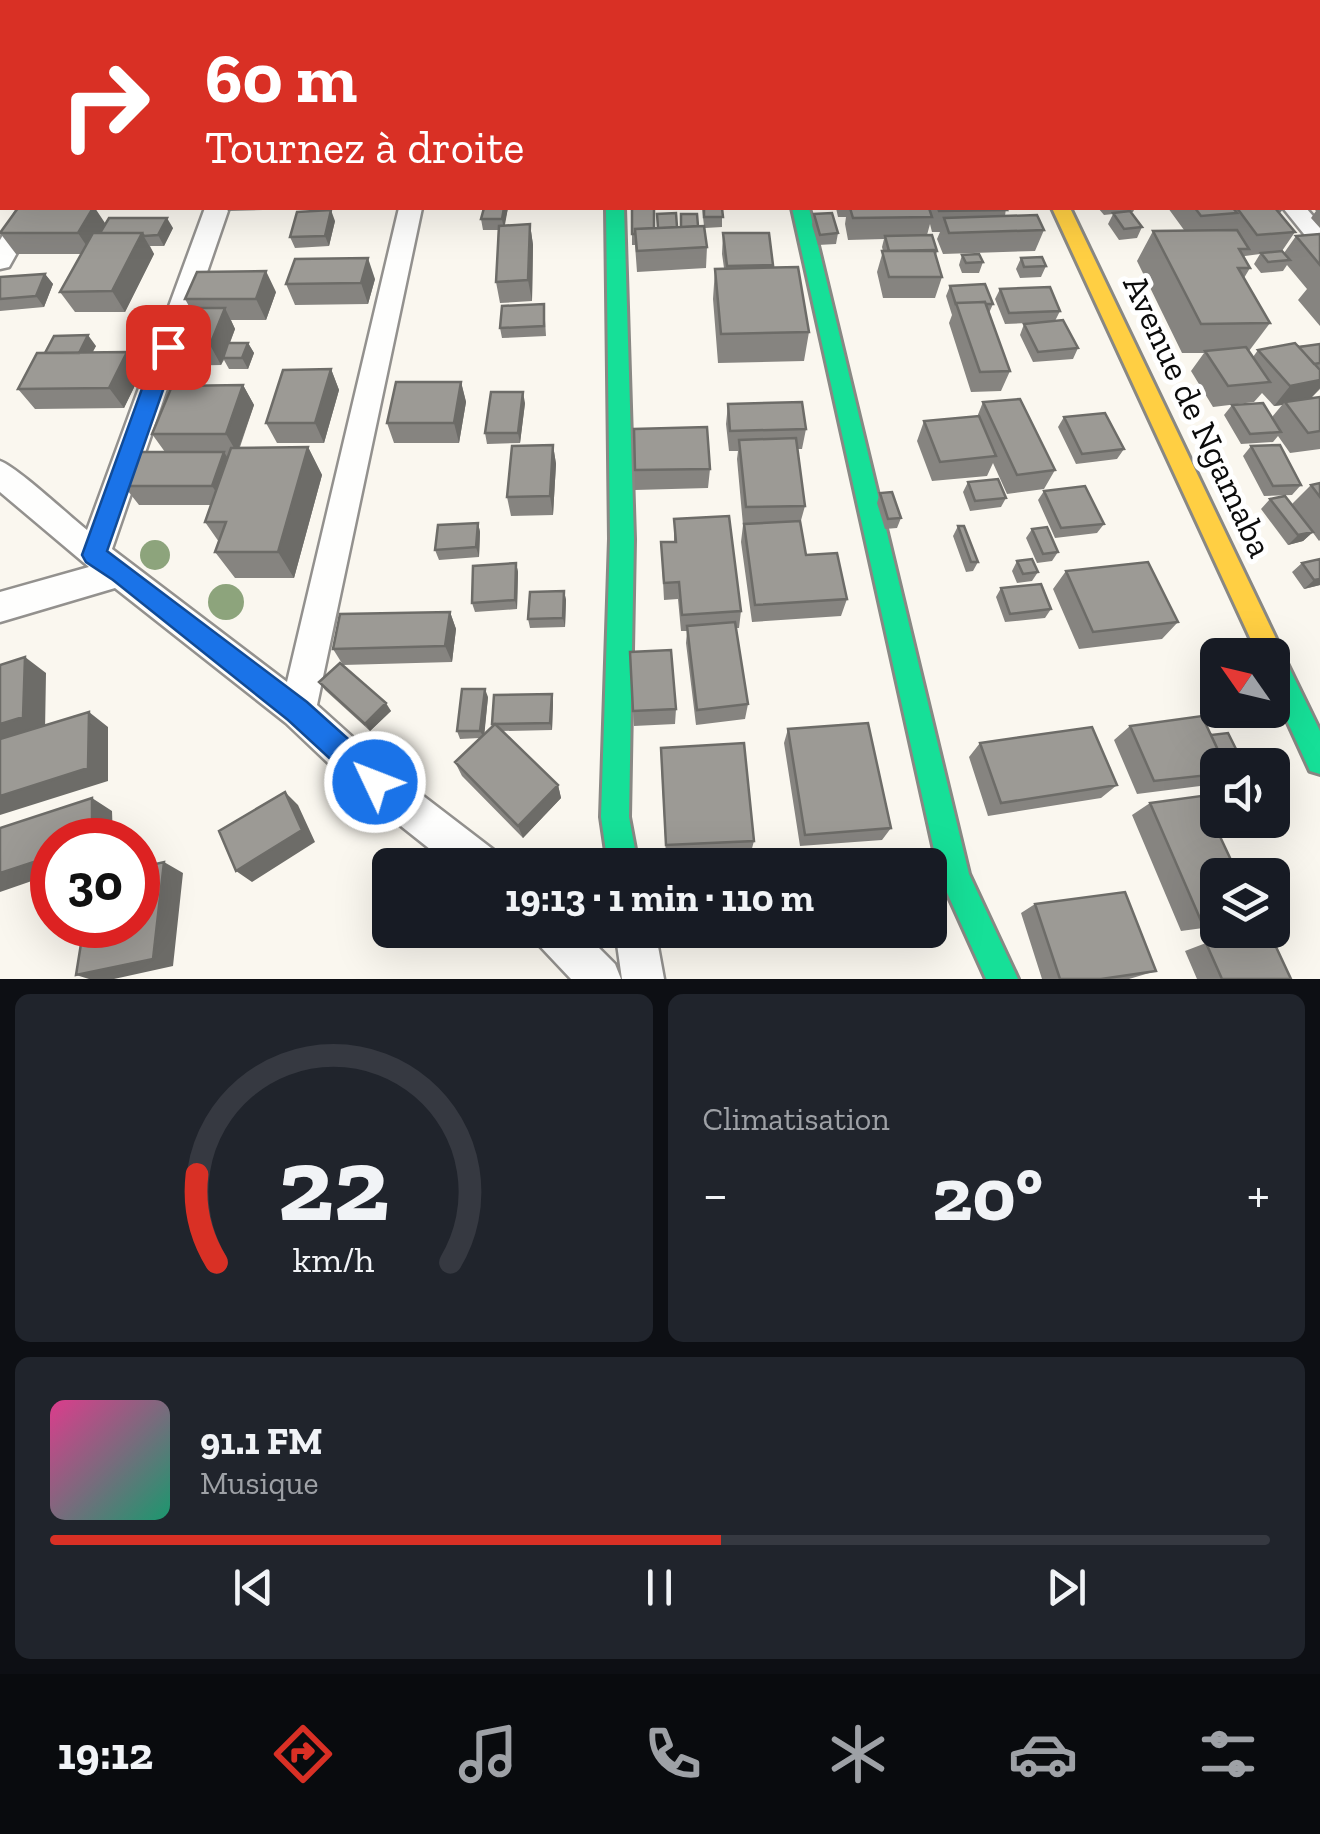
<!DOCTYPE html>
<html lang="fr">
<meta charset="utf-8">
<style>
body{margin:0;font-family:"Zilla Slab",serif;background:#20242c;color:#f1f3f6;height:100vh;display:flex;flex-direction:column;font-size:38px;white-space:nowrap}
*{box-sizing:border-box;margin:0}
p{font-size:32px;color:#9ea1a6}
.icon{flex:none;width:55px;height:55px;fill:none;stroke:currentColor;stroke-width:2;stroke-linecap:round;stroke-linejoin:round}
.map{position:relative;height:979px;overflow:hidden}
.drawer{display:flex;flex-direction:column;gap:15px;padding:15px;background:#0d0f14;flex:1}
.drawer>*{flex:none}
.top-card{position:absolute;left:0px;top:0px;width:1320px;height:210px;box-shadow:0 10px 40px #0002;background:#d93025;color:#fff;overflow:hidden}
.needle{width:65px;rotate:304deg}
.buttons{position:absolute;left:1200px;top:638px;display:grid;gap:20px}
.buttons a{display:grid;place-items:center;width:90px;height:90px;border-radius:15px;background:#171b24;box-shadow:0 10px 40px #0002;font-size:50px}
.speed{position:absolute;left:30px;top:818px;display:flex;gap:20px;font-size:50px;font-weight:700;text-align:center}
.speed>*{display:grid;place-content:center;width:130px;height:130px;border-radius:50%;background:#171b24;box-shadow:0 10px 40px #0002;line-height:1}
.speed .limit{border:15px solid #d22;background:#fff;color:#111}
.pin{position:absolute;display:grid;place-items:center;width:85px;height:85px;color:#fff;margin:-42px;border-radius:20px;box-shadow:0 5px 15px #0006}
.me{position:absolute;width:110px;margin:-55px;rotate:313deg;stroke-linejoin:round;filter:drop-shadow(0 0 8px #0008)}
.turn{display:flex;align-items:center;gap:35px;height:210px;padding:0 40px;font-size:45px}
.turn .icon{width:130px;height:130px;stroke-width:2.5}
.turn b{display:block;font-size:70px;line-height:85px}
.big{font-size:75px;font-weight:800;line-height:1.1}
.drawer .widget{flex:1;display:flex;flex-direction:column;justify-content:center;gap:15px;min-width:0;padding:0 35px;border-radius:15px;background:#20242c}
.drawer .dial{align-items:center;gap:0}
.dial svg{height:260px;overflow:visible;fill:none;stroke:#363941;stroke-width:7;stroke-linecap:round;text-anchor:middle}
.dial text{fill:#f1f3f6;stroke:none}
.song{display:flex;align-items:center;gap:30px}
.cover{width:120px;height:120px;border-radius:15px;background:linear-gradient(135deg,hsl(330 70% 55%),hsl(160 70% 35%))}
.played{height:10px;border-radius:5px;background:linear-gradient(90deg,#d93025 55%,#363941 55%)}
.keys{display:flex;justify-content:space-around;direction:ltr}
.heat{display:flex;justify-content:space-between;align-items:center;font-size:55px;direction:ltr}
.drawer .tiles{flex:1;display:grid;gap:15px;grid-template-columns:1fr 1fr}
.widget:last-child{grid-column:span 2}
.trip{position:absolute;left:372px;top:848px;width:575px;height:100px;border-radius:15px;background:#171b24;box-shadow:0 10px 40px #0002;font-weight:800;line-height:100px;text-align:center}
.menu{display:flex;height:160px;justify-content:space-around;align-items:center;background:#090b0e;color:#9ea1a6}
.menu .icon{width:70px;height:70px}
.menu .on{color:#d93025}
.menu b{font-size:45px;color:#f1f3f6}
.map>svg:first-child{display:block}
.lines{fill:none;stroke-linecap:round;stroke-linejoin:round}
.street-casing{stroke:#93918e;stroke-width:5}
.fast-casing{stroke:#898884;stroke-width:6}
.slow-casing{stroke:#898884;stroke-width:6}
.street{fill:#fefefd;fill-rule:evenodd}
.fast{fill:#16e098;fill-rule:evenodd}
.slow{fill:#ffcf43;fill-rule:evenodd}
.tree{fill:#8da47c}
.wall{fill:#868480}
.shaded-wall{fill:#6d6c68}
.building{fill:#9c9a95;stroke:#6d6c68;stroke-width:2.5}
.route{fill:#1a73e8;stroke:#114b97;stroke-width:2.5}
.labels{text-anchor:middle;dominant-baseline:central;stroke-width:10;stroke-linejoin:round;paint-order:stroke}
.street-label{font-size:35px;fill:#0b0b0b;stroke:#fff}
</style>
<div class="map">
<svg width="1320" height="979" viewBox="0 0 1320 979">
<rect width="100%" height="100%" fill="#faf7ef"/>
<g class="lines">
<g class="street-casing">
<path id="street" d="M0 0H10L0 6Z
M436 0H454V2H436Z
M591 0H609V2H591Z
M736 0H754L755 2H737Z
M1109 0H1129L1130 2H1111Z
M1248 0H1267L1268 2H1250Z
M19 208H42L9 267 0 269V240Z
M205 208H229L112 549 287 682 399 208H422L317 705 388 769 495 851 501 865H450L362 795 286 723 115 588 0 622V592L89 567 0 492V461C17 467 68 515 87 530Z
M1283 208H1306L1320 224V247L1312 244Z
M532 930H581L615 964 621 979H571L538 944Z
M615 930H655L664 979H622Z"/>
</g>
<g class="fast-casing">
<path id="fast" d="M955 0H969L971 2H957Z
M606 208H624L634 539 629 817 638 865H608L601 817 610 539Z
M792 208H809L969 874 1018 979H986L940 877Z
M1272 647 1281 651 1320 731V774L1310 771 1272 688V655H1261Z"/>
</g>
<g class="slow-casing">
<path id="slow" d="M1052 208H1070L1280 647 1284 655 1280 663 1272 666V655H1258Z"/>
</g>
<use href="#street" class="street"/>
<use href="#fast" class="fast"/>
<use href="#slow" class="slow"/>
</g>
<g class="tree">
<circle cx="155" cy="555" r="15"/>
<circle cx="226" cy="602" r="18"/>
</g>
<path class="wall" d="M170 0H253L244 1 243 2H169Z
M302 0H330L329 2H303Z
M676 0H705V2H676Z
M1134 0H1196L1194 2H1135Z
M1281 0H1320V44L1318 42V2H1279Z
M0 11H2V151H0Z
M1318 64H1320V228L1311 218 1316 211 1313 208H1318Z
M226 208H301L300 209 228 211Z
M484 208H508L504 225 530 224 533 245 532 301 500 303 496 282 498 230H483L481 219Z
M632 208 654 228 704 226 702 208H722V227L705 228 707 247 706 268 637 272 635 245H632Z
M836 208H1006L1005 216 1044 230 1035 251 943 254 937 239 940 232H932L930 224 927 235 937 251 936 255 942 277 935 298H883L877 272 883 251 882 247 884 239 848 240 845 224 846 217H838Z
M1098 208H1135L1133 212H1131L1142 227 1137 238 1119 240 1108 224 1113 214 1104 215Z
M1168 208H1284L1280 213 1295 232 1282 251 1284 253 1296 236 1320 234V326L1298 300 1307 289 1287 265 1283 271 1261 273 1254 264 1260 254 1245 256 1244 257 1250 268 1244 278 1270 323 1249 351 1253 357 1258 350 1320 344V389L1311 398 1320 397V449L1290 453 1278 436 1273 442 1241 444 1224 415 1232 405 1272 417 1282 405 1274 406 1262 393 1254 402 1213 407 1191 371 1204 353H1182L1137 261 1153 231 1184 230Z
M814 214 838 233 836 244 818 245 812 225Z
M335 221 329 246 295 248 290 237Z
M105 224 173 228 164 246H150L154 254 125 312H75L60 292 82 254H16L0 233Z
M723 233 773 265V267L809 332 804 361 718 363 713 299 715 269 724 268 722 254Z
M962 255 983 262 979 273H962L959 265Z
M1021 258 1046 266 1041 277 1020 278 1016 269Z
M45 274 53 284 44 307 0 311V277Z
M375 279 368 304 295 305 286 284Z
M950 286 993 304 989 313 1010 371 1001 391 971 392 949 323 952 315 946 296Z
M1000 289 1060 311 1055 321 1078 348 1073 359 1033 362 1020 335 1024 324 1049 322 1005 324 995 299Z
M276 292 266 320H231L235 329 230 343H248L254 353 248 369H229L224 360 221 365 172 366 159 345 190 308 185 299Z
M544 304 546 336 502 338 500 328Z
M96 346 92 352 141 373 124 408 35 409 18 389 45 353Z
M331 369 339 390 324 443H277L266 423Z
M461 382 466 402 459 443H394L387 423Z
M243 385 254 405 240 447H308L322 475 294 578H235L215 552 219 542 205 522 211 505H139L124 486 165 452 152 434Z
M983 402 1055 470 1044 489 1007 494 993 463 987 476 932 481 917 441 924 421 977 417Z
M525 403 520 443 487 444 485 433Z
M728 404 806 429 802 449H797L805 506 800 524 806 555 847 599 841 616 752 622 741 542 743 525 737 459 738 451H729L726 424Z
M1064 417 1124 449 1117 459 1076 464 1058 427Z
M634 429 710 469 708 488 635 490Z
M553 445 556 464 553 515 511 516 507 497Z
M1251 446 1301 485 1292 495 1264 496 1243 456Z
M968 482 1006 498 1001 507 970 511 963 492Z
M1320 483V540L1319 541 1292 504 1311 485Z
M1044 491 1104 524 1097 533 1055 538 1038 500Z
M880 493 901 518 897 528 885 529 877 503Z
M1270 499 1313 532 1303 541 1288 545 1261 509Z
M674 519 741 611 739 628H736L748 704 745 719 696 725 686 643 687 631H681L678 599 664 600 661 542H674Z
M478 523 480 532 479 557 439 560 435 550Z
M958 526 978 562 973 571 966 572 953 536Z
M1032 529 1058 552 1052 561 1037 563 1026 538Z
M1017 561 1038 572 1032 581 1017 583 1012 571Z
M516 563 518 572 517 609 475 612 472 603Z
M1302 563 1320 585 1304 589 1292 572Z
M1066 571 1178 622 1162 639 1079 649 1053 589Z
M1001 588 1051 609 1045 618 1005 622 996 597Z
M564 591 566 600 565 627 530 628 528 619Z
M450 612 456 629 452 662 343 665 391 711 370 731 325 690 319 682 343 665 333 649Z
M630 652 676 709 675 724 634 726Z
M552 694 553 702 552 730 502 731 558 785 561 798 523 838 462 776 455 762 480 738 460 739 457 731 488 697 484 734 493 726 492 724Z
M1130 726 1211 735 1218 765V780L1208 785 1137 794 1114 740Z
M788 729 891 828 882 840 800 846 784 743Z
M980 743 1117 785 1101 798 988 816 969 757Z
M661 762 754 841 751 852 666 856Z
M1150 803 1218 875V926L1181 931 1132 815Z
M1035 904 1156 971 1129 979H1042L1021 913Z
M1206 943 1291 979H1197L1185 951Z"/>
<path class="shaded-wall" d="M2 108V148L0 144V113Z
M93 208H95L107 226 92 254 78 233Z
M504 208H508L504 230 502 219Z
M331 210 335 221 329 246 325 236Z
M167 218 173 228 164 246 158 235Z
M530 224 533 245 532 301 528 280Z
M142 233 154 254 125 312 112 291Z
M368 258 375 279 368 304 361 283Z
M266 271 276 292 266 320 256 299Z
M45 274 53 284 44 307 36 296Z
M225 308 235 329 221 365 210 345Z
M88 335 96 346 85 367 78 356Z
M248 343 254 353 248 369 242 358Z
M127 352 141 373 124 408 109 388Z
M331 369 339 390 324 443 315 423Z
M1320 380V388L1310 399 1285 402 1282 405 1274 406 1290 386Z
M461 382 466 402 459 443 454 423Z
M243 385 254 405 237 453 226 434Z
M523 392 525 403 520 443 518 433Z
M553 445 556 464 553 515 550 496Z
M308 447 322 475 294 578 278 552Z
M224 452 236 471 225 505 212 486Z
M478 523 480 532 479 557 476 547Z
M1313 532 1303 541 1288 545 1298 535Z
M516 563 518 572 517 609 515 600Z
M1320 579V585L1304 589 1314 580Z
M564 591 566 600 565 627 563 618Z
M450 612 456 629 452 662 445 646Z
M25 657 46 673 45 731 0 746V724Z
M485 689 488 697 484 738 480 731Z
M552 694 553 702 552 730 550 723Z
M386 703 391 711 370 731 365 724Z
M89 712 108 727V781L0 815V796Z
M558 785 561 798 523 838 518 826Z
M285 792 298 805 315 842 252 882 236 871Z
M92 798 112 811 113 840H92Z
M52 856V874L0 892V873Z
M164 862 183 873 173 966 114 979H89L76 975Z"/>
<path class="building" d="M47 0H95L94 2H46Z
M170 0H199L169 2Z
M199 0H226L225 2H198Z
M361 0H380V2H360Z
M518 0H540V2H518Z
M634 0H668V2H635Z
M854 0H878V2H855Z
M886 0H908V2H886Z
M1004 0H1033L1035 2H1005Z
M1072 0H1113L1115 2H1073Z
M1153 0H1177L1180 2H1155Z
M1225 0H1255L1257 2H1228Z
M1298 0H1320V4H1318V2H1300Z
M0 17H2V42H0Z
M2 60V84H0V61Z
M1318 64H1320V101H1318Z
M0 91H2V108L0 113Z
M1318 122H1320V160H1318Z
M18 208H93L78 233H0Z
M484 208H504L502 219H481Z
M632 208H654V228L635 229V234H632Z
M704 208H722L723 217H704Z
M850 208H929L932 217 853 218Z
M938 208H1006L1007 210 939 211Z
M1195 208H1233L1237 213 1201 216Z
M1237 208H1275L1295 232 1257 235Z
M331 210 325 236 290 237 297 212Z
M1130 211 1142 227 1124 229 1113 213Z
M676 213 677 227 658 228 657 214Z
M832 213 838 233 820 235 814 214Z
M681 214H697L698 226 681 227Z
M1037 215 1044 230 949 233 944 218Z
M109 218H167L158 235 144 236 142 233H100Z
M530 224 528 280 496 282 499 226Z
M704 226 707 247 637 251 635 229Z
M1237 230 1249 249H1239L1250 268H1238L1270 323 1201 324 1153 231Z
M93 233H142L112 291 60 292Z
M723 233H769L773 265 727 266Z
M1320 234V265L1296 236Z
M932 235 937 251H889L885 236Z
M934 250 942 277H889L882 251Z
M1282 251 1290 260 1268 262 1261 253Z
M979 254 983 262 966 263 962 255Z
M1042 257 1046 266 1024 267 1021 258Z
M368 258 361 283 286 284 295 259Z
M798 267 809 332 721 334 715 269Z
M266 271 256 299H185L197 272Z
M45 274 36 296 0 299V277Z
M985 284 993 304H986L985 302 956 303V305L950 286Z
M1050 287 1060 311 1009 313 1000 289Z
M985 302 1010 371 980 372 956 303Z
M544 304V326L500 328 502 306Z
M176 308H225L210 345H159Z
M1063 320 1078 348 1038 352 1024 324Z
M88 335 79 353H45L54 336Z
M228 343H248L242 358H223Z
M1295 343 1320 370V380L1290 386 1258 350Z
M1320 344V363L1314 364 1299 347Z
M1246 347 1270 382 1228 386 1205 351Z
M127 352 109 388 18 389 37 353Z
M331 369 315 423H266L283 370Z
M396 382H461L454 423H387Z
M243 385 226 434H152L172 386Z
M491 392H523L518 433H485Z
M1320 397V431L1308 433 1285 402Z
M1020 399 1055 470 1017 475 983 402Z
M802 402 806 429 730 431 728 404Z
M1263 403 1281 432 1250 434 1232 405Z
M1105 413 1124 449 1082 454 1064 417Z
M979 416 996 456 940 462 924 421Z
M707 427 710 469 635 470 634 429Z
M796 438 805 506 746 507 739 440Z
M553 445 550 496 507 497 512 446Z
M1280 445 1301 485 1273 486 1251 446Z
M308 447 278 552H215L226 522H205L231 448Z
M138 452H224L212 486H124Z
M998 479 1006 498 975 501 968 482Z
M1320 483V497L1311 485Z
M1085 486 1104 524 1061 528 1044 491Z
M892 492 901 518 888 519 880 493Z
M1285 496 1313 532 1298 535 1270 499Z
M729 516 741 611 682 615 679 582 664 583 661 542H676L674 519Z
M800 521 806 555 837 553 847 599 755 605 744 524Z
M478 523 476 547 435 550 438 525Z
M958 526H964L978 562H971Z
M1047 527 1058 552 1043 554 1032 529Z
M1032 559 1038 572 1023 574 1017 561Z
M1320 559V579L1314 580 1302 563Z
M1148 562 1178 622 1093 632 1066 571Z
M516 563 515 600 472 603 473 566Z
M1041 584 1051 609 1010 614 1001 588Z
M564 591 563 618 528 619 530 592Z
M450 612 445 646 333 649 340 614Z
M735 622 748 704 697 710 687 626Z
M671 650 676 709 633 711 630 652Z
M25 657 23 717 0 724V665Z
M340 663 386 703 365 724 319 682Z
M462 689H485L480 731H457Z
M552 694 550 723 492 724 494 695Z
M89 712 88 768 0 796V739Z
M1202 716 1225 765H1218V774L1154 781 1130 726Z
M868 723 891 828 805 835 788 729Z
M495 724 558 785 518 826 455 762Z
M1092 727 1117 785 1001 803 980 743Z
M1228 733 1244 765H1225L1211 735Z
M744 743 754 841 666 845 661 748Z
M285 792 302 830 236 871 219 831Z
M1201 796 1238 875H1218V920L1202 923 1150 803Z
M92 798V840H52V856L0 873V828Z
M164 862 153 959 76 975 84 925H138V868Z
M1125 892 1156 971 1101 979H1060L1035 904Z
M1270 934 1291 979H1222L1206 943Z"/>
<path class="route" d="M168 340 178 347 107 551 307 702 385 772 389 782 385 791 375 796 365 791 288 720 113 580 86 562 82 555 157 347Z"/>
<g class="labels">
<g class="street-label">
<text transform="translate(1198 416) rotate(65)">Avenue de Ngamaba</text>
</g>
</g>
</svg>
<div class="buttons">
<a><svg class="needle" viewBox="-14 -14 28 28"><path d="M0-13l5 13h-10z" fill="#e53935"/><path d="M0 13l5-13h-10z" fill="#9ea1a6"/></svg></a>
<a><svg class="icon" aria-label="sound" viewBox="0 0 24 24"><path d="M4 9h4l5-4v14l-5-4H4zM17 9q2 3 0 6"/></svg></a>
<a><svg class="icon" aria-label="layers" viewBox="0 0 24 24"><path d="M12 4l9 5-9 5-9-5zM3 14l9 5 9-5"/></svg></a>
</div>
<div class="speed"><div class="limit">30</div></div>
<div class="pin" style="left:168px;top:347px;background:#d93025"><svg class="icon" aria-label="arrive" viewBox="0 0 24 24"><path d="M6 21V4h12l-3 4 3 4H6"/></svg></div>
<svg class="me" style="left:375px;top:782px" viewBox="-20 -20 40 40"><circle r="17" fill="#1a73e8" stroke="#fff" stroke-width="3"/><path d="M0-11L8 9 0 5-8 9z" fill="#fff"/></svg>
<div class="trip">19:13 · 1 min · 110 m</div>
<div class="top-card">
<div class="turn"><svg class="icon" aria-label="right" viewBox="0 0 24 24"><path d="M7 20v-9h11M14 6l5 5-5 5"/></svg><div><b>60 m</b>Tournez à droite</div></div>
</div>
</div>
<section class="drawer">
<div class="tiles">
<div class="widget dial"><svg viewBox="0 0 100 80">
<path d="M14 69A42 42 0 1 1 86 69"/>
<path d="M14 69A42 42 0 0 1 8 42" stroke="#d93025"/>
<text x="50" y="56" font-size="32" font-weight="700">22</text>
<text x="50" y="72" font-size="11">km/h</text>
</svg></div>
<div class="widget"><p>Climatisation</p>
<div class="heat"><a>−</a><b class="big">20°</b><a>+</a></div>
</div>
<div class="widget">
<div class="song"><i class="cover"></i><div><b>91.1 FM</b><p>Musique</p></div></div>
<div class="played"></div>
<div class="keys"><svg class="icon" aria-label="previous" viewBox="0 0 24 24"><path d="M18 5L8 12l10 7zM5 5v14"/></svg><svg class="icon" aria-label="pause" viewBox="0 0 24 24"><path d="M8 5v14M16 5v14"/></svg><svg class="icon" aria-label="next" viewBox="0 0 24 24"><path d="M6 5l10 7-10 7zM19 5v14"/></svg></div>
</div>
</div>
</section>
<nav class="menu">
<b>19:12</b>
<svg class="icon on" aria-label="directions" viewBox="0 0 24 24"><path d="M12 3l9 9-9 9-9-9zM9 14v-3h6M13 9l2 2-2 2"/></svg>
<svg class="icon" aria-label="music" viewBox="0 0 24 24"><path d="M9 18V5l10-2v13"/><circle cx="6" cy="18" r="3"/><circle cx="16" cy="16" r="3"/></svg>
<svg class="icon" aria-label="phone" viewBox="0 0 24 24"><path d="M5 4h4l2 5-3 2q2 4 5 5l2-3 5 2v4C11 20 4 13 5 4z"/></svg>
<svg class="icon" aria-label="climate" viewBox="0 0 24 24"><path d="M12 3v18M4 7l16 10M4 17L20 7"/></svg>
<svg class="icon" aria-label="car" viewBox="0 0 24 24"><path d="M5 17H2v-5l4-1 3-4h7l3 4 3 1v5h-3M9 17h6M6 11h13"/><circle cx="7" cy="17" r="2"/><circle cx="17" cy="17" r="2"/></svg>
<svg class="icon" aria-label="filters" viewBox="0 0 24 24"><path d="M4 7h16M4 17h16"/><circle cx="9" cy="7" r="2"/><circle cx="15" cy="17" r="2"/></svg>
</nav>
